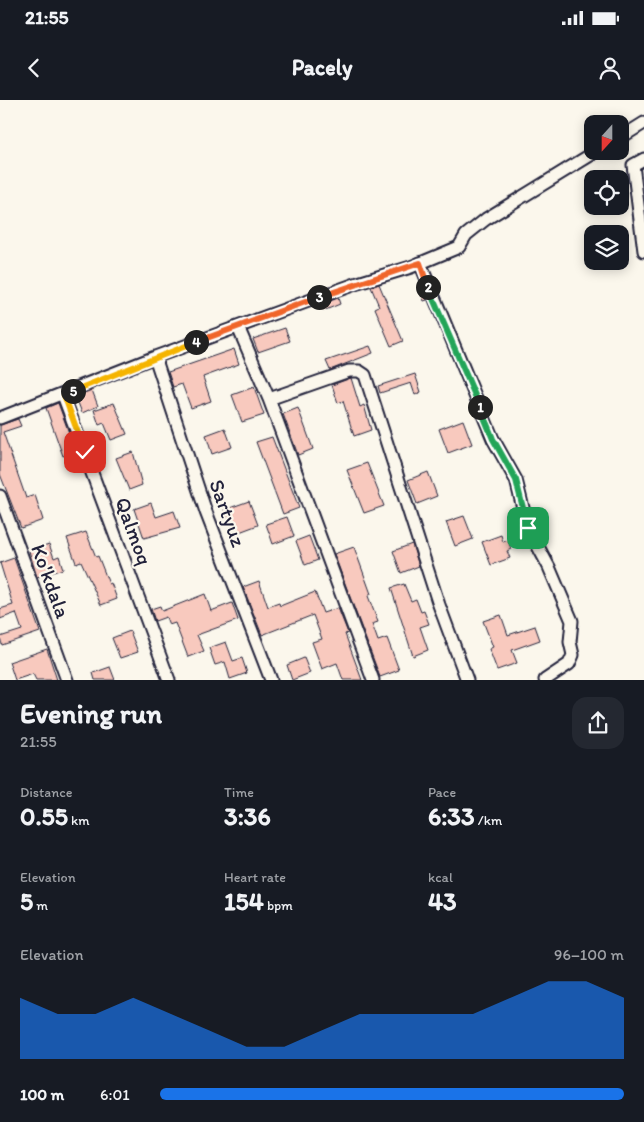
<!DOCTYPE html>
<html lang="en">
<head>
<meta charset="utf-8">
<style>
  :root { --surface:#171b24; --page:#242831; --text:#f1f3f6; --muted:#9ea1a6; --accent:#1a73e8 }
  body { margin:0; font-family:Itim,sans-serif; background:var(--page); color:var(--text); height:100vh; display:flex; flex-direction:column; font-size:19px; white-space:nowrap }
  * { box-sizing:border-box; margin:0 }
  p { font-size:16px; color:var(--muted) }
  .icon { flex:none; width:28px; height:28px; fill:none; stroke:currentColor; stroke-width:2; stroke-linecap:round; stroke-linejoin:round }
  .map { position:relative; height:580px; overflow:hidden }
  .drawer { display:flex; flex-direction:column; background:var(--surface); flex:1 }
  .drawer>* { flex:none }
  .needle { width:32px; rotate:201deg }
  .buttons { position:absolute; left:584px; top:15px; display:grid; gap:10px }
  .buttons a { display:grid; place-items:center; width:45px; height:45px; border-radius:10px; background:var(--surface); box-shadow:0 2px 12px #0003; font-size:25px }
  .pin { position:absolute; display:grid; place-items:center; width:42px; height:42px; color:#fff; margin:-21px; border-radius:10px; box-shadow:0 2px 8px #0006 }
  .km { position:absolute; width:25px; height:25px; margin:-12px; border-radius:50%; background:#222; color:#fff; font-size:14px; line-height:25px; text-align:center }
  .round { display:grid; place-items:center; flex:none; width:52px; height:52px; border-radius:15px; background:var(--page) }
  .overview { display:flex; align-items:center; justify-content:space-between; height:85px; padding:0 20px }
  h1 { font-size:28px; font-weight:700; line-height:38px }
  .metrics { display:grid; grid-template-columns:repeat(3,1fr); gap:8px; height:85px; padding:5px 20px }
  .metrics div { display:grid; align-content:center }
  .metrics b { font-size:25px; font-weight:700 }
  .metrics small { font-size:14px; font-weight:400 }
  .metrics p { font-size:14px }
  .chart { height:140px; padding:10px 20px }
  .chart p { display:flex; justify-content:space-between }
  .chart svg { width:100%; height:90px; margin-top:5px; fill:var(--accent); opacity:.7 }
  ul { padding:0 20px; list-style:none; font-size:16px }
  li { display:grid; grid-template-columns:80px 60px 1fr; align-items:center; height:38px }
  li i { height:12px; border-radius:6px; background:var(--accent) }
  .status { display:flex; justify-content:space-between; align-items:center; height:35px; padding:0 25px; background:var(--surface); direction:ltr }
  .status svg { height:14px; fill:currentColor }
  header { display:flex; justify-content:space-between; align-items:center; height:65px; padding:0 20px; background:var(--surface); font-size:22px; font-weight:700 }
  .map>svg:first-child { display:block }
  .building { fill:#f8c9be; stroke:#22223b }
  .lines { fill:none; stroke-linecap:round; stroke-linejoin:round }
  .minor-casing { stroke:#22223b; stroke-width:15 }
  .minor { stroke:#fbf7ec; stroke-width:11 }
  .split-1-casing { stroke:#fff; stroke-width:10 }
  .split-2-casing { stroke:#fff; stroke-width:10 }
  .split-3-casing { stroke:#fff; stroke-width:10 }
  .split-4-casing { stroke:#fff; stroke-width:10 }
  .split-5-casing { stroke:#fff; stroke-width:10 }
  .split-6-casing { stroke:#fff; stroke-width:10 }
  .split-1 { stroke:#22a559; stroke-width:6 }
  .split-2 { stroke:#22a559; stroke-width:6 }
  .split-3 { stroke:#f0652b; stroke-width:6 }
  .split-4 { stroke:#f0652b; stroke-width:6 }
  .split-5 { stroke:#f5b400; stroke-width:6 }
  .split-6 { stroke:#f5b400; stroke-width:6 }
  .labels { text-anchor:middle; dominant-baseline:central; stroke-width:4.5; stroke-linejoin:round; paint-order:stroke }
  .street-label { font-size:21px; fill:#22223b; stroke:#fbf7ec }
</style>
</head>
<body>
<div class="status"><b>21:55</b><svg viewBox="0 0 49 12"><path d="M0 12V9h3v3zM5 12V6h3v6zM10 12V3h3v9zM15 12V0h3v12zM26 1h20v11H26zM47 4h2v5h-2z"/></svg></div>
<header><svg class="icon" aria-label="back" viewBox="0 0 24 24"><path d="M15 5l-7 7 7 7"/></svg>Pacely<svg class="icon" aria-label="person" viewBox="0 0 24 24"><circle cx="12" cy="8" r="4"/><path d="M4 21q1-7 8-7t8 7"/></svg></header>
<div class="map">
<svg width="644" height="580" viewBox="0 0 644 580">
  <rect width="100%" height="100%" fill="#fbf7ec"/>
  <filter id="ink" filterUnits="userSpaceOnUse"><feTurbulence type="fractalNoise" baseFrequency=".02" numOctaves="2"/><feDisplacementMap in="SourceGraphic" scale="10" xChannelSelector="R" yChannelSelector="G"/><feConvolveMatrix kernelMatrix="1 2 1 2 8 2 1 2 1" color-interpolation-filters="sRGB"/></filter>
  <g filter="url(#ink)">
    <path class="building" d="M 379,184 L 403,241 L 391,246 L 375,208 L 379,206 L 371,187 Z
      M 422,188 L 427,200 L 424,201 L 419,190 Z
      M 338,198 L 340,204 L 323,211 L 320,205 Z
      M 285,228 L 290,241 L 258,252 L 253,239 Z
      M 370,246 L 373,253 L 330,270 L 326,261 Z
      M 234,249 L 239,264 L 203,277 L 211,301 L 191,308 L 182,284 L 173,287 L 168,272 Z
      M 415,274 L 421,292 L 415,295 L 411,283 L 380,293 L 378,286 Z
      M 351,278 L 360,307 L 364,305 L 371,330 L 354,336 L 343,301 L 338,303 L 332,285 Z
      M 254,287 L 264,315 L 242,322 L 232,295 Z
      M 92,290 L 98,306 L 82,313 L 77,300 L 80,298 L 79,295 Z
      M 58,303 L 76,352 L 63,356 L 46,308 Z
      M 114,303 L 127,334 L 111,340 L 104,323 L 99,325 L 94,310 Z
      M 298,308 L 313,349 L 298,355 L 283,314 Z
      M 18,319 L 21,326 L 3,332 L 26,398 L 35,395 L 43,420 L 21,428 L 0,374 L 0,325 Z
      M 463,320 L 472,344 L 448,353 L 439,329 Z
      M 225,328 L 232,347 L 212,354 L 206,335 Z
      M 272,337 L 299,408 L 283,414 L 256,342 Z
      M 133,352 L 142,385 L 129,390 L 116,358 Z
      M 367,363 L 384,406 L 364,413 L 347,370 Z
      M 428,372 L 437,396 L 417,404 L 408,380 Z
      M 249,401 L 258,425 L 234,434 L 224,410 Z
      M 151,403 L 156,417 L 174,411 L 180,428 L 144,438 L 134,409 Z
      M 464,416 L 473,439 L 455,446 L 446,422 Z
      M 287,417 L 294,436 L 273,444 L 266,424 Z
      M 86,432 L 96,457 L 98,456 L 109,484 L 111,483 L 117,499 L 101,505 L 81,461 L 76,463 L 67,438 Z
      M 501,435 L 503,442 L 508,440 L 511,449 L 507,451 L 510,458 L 491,465 L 482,442 Z
      M 309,436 L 318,460 L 305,465 L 296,441 Z
      M 49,444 L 54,458 L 59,456 L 63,469 L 37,477 L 29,451 Z
      M 412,444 L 419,466 L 401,473 L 393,451 Z
      M 354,447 L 371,494 L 368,496 L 378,522 L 372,524 L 378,541 L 387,538 L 399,570 L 380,577 L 334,454 Z
      M 14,458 L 40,532 L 2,545 L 0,537 L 22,530 L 16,513 L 0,519 L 0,509 L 13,505 L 0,463 Z
      M 259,481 L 268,507 L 279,503 L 280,506 L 315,492 L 323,513 L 338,508 L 348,533 L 345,534 L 362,580 L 343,580 L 337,563 L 322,569 L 312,542 L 322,539 L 313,515 L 262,535 L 243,487 Z
      M 404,484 L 411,501 L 416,499 L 421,512 L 424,511 L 429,524 L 420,527 L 428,550 L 413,556 L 391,488 Z
      M 205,494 L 211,511 L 232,503 L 238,520 L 197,535 L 204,551 L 188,557 L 175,523 L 169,525 L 166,517 L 155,521 L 151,509 L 160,506 L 162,511 Z
      M 501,515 L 508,535 L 535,526 L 540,540 L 512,550 L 517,563 L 497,570 L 489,549 L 493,547 L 483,521 Z
      M 130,531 L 138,552 L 120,558 L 112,538 Z
      M 226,542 L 233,561 L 242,558 L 247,573 L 230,579 L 225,562 L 215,565 L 209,548 Z
      M 47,549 L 57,580 L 36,580 L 33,574 L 15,580 L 9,562 Z
      M 304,558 L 310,573 L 292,580 L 287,565 Z
      M 110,567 L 115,580 L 95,580 L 93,573 Z"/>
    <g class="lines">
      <g class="minor-casing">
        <path id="minor" d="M 620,38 L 644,23
          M 644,59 L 633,65 L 644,151
          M 420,163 L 493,339 L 516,380 L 528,428 L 549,467 L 572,521 L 570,542 L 573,555 L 569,564 L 545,580
          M 238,227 L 269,299 L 373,580
          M 155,257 L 206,412 L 271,580
          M 63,295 L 169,580
          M 269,299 L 349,271 L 359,271 L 365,275 L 439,505 L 467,580
          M 0,318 L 155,257 L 358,183 L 411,167 L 459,147 L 466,135 L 486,119 L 597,51
          M 0,396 L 67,580"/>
      </g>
      <use href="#minor" class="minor"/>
    </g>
  </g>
  <g class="lines" filter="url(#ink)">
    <g class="split-1-casing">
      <path id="split-1" d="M 480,307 L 493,339 L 516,380 L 528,428"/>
    </g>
    <g class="split-2-casing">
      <path id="split-2" d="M 428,187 L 480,307"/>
    </g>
    <g class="split-3-casing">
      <path id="split-3" d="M 319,197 L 420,163 L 428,187"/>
    </g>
    <g class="split-4-casing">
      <path id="split-4" d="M 196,242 L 319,197"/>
    </g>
    <g class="split-5-casing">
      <path id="split-5" d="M 73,291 L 196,242"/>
    </g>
    <g class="split-6-casing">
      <path id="split-6" d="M 73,291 L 64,295 L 85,352"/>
    </g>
    <use href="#split-1" class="split-1"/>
    <use href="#split-2" class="split-2"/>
    <use href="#split-3" class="split-3"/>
    <use href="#split-4" class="split-4"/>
    <use href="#split-5" class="split-5"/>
    <use href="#split-6" class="split-6"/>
  </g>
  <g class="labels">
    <g class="street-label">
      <text transform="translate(228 413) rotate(70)">Sartyuz</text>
      <text transform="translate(134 431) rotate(70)">Qalmoq</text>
      <text transform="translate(51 481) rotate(70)">Ko'kdala</text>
    </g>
  </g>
</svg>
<div class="buttons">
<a><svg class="needle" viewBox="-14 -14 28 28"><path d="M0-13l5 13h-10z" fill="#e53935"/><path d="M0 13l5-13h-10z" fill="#9ea1a6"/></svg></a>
<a><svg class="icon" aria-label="locate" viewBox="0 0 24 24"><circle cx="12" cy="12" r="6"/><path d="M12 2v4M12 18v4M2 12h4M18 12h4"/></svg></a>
<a><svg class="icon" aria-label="layers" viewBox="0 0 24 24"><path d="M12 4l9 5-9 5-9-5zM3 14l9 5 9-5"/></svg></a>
</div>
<div class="pin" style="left:528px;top:428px;background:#1e9e55"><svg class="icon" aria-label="arrive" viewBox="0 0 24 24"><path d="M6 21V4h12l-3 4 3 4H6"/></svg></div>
<div class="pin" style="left:85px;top:352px;background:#d93025"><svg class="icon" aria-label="check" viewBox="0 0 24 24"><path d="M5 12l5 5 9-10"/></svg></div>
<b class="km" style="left:480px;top:307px">1</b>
<b class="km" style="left:428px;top:187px">2</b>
<b class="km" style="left:319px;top:197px">3</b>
<b class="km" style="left:196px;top:242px">4</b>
<b class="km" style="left:73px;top:291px">5</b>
</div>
<section class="drawer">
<div class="overview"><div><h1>Evening run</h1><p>21:55</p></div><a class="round"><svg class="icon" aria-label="share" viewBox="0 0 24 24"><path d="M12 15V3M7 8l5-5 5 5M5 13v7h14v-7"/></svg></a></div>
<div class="metrics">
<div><p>Distance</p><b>0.55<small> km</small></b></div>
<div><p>Time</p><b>3:36</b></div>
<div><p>Pace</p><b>6:33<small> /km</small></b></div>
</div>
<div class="metrics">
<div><p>Elevation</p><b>5<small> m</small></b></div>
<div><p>Heart rate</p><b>154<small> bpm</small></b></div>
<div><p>kcal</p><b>43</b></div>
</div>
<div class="chart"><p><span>Elevation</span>96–100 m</p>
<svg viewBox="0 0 160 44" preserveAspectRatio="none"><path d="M0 44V14L10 22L20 22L30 14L40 22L50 30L60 38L70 38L80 30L90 22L100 22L110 22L120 22L130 14L140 6L150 6L160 14V44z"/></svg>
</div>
<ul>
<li><b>100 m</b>6:01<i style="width:100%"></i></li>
</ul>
</section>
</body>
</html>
